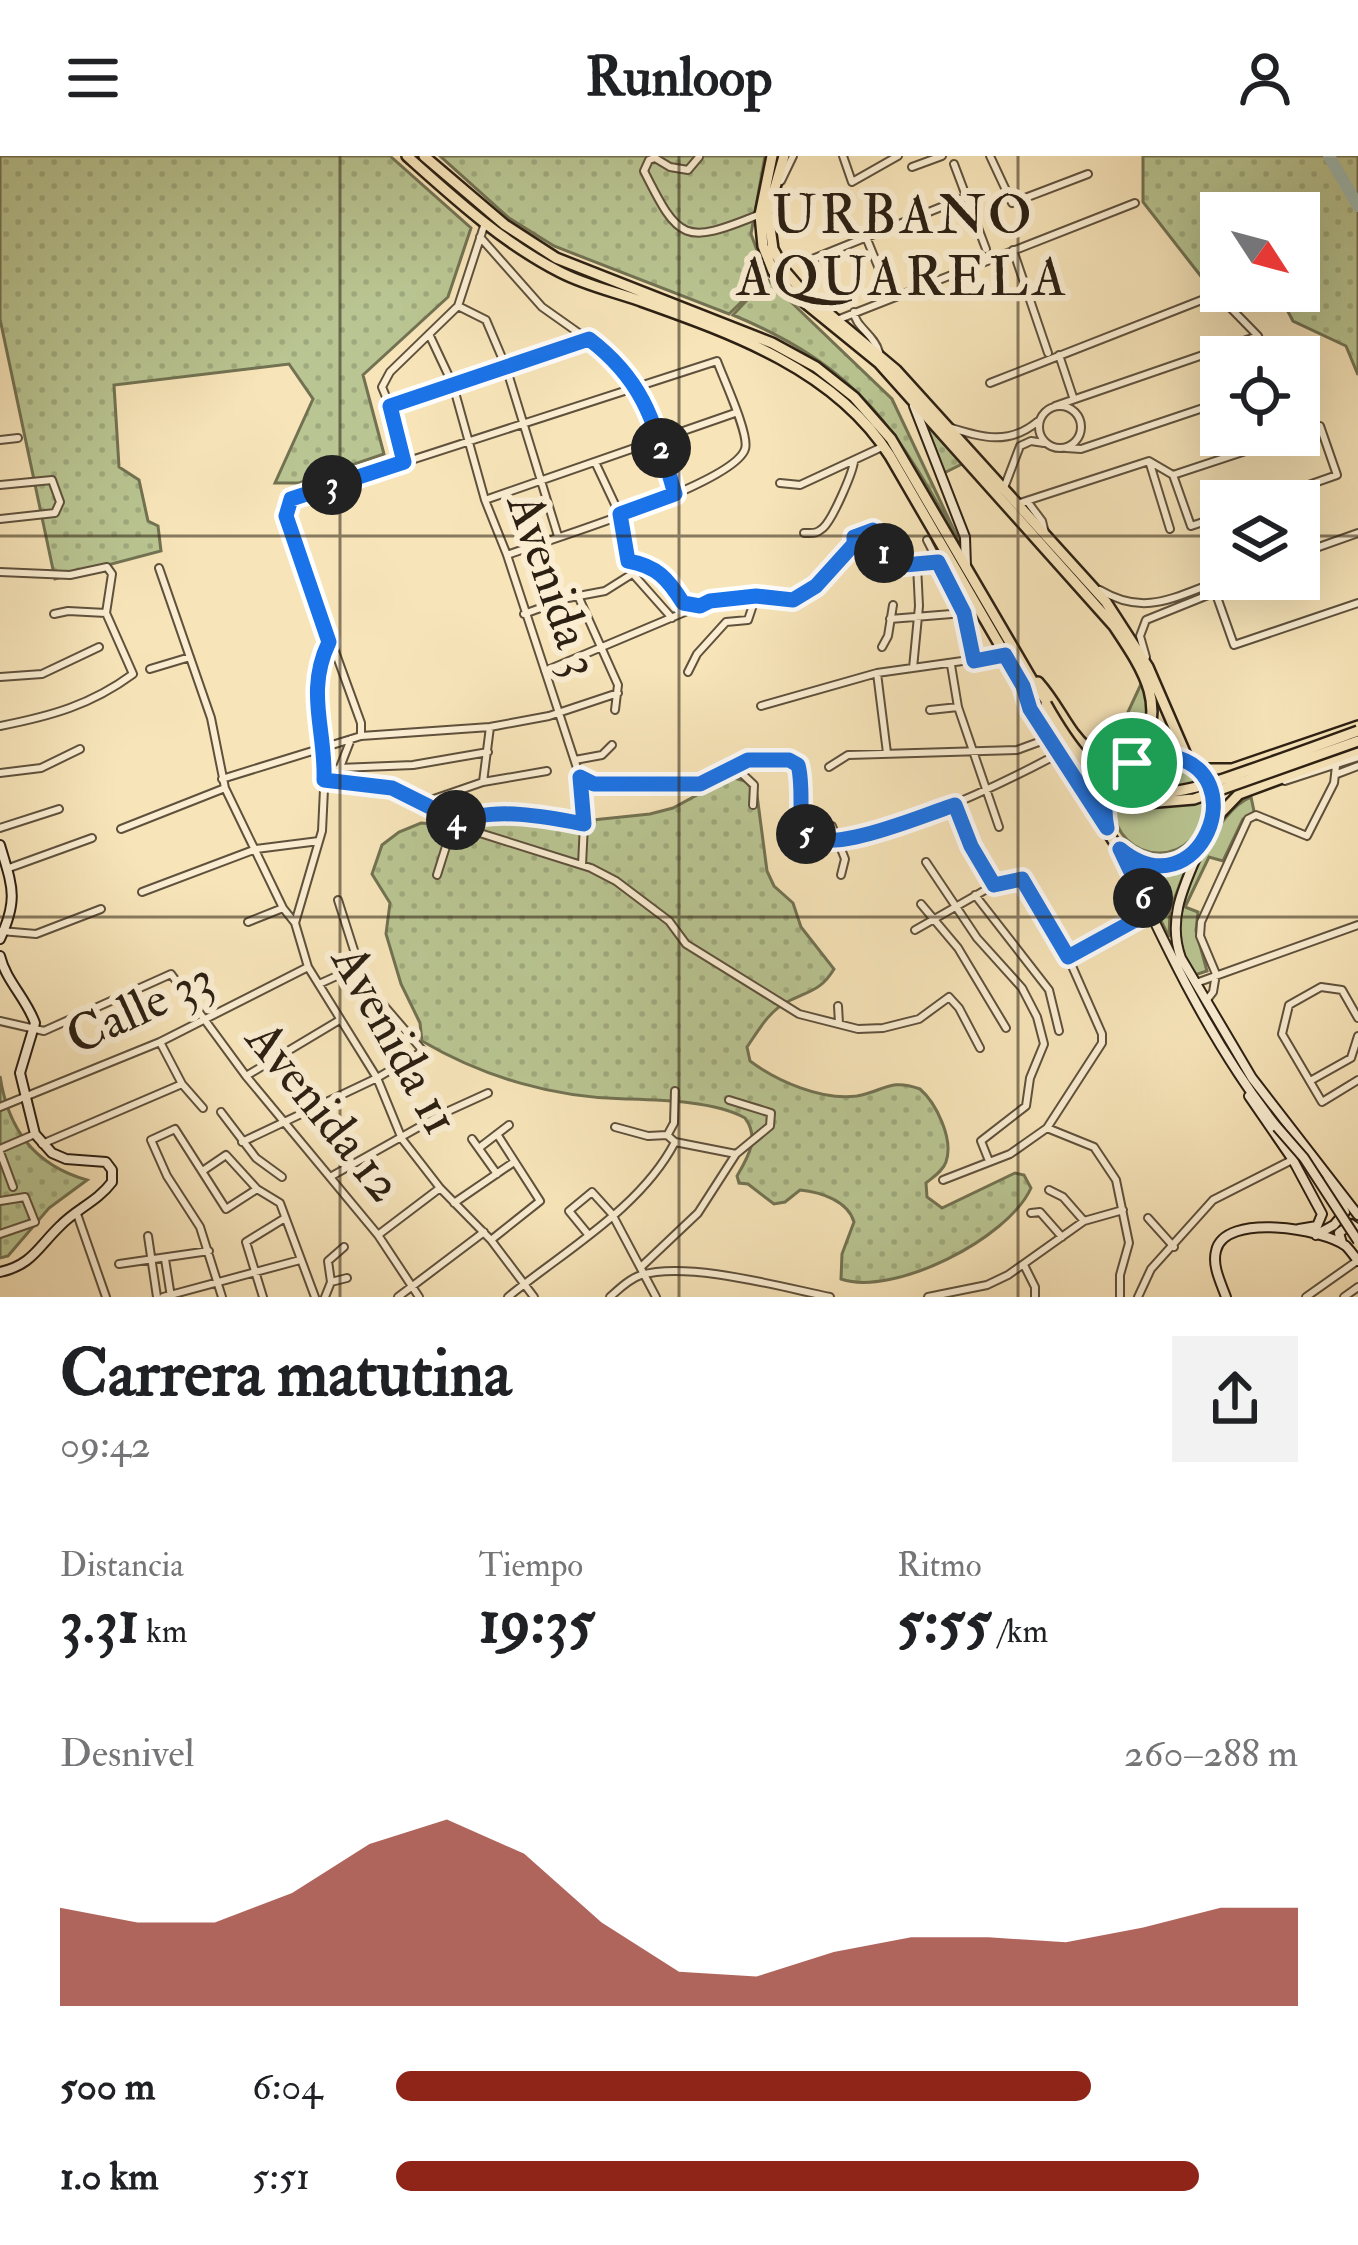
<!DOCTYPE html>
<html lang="es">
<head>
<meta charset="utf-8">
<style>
  :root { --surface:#fff; --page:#f2f2f2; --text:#202124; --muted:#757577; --accent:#8f2418 }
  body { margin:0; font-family:"IM FELL Double Pica",serif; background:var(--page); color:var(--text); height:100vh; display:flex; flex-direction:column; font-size:45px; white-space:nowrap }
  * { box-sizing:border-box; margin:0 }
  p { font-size:39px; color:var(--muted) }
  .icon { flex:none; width:66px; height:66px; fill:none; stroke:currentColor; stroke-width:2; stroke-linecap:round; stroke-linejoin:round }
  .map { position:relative; height:1141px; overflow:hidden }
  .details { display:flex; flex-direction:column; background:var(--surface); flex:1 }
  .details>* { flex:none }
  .needle { width:78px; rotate:126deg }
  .controls { position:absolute; left:1200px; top:36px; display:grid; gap:24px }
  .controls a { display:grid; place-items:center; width:120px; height:120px; border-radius:0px; background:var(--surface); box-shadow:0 12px 48px #0002; font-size:60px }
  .pin { position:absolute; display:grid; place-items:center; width:102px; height:102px; color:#fff; margin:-51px; border:6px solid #fff; border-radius:50%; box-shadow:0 3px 12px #0007 }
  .km { position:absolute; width:60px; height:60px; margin:-30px; border-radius:50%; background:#222; color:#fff; font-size:33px; line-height:60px; text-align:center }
  .round { display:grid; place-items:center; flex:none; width:126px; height:126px; border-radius:0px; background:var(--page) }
  .summary { display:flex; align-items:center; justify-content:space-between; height:204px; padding:0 60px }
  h1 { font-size:66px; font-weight:700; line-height:90px }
  .metrics { display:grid; grid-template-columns:repeat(3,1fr); gap:18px; height:204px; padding:12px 60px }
  .metrics div { display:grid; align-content:center }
  .metrics b { font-size:60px; font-weight:700 }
  .metrics small { font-size:33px; font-weight:400 }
  .metrics p { font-size:33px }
  .chart { height:336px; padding:24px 60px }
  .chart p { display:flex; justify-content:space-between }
  .chart svg { width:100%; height:216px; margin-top:12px; fill:var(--accent); opacity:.7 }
  ul { padding:0 60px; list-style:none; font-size:39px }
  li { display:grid; grid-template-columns:192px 144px 1fr; align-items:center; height:90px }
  li i { height:30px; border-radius:15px; background:var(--accent) }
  header { display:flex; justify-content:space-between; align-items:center; height:156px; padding:0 60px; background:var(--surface); font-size:54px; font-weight:700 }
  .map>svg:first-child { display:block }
  .grass { fill:url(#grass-dots); stroke:#727252; stroke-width:3 }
  .park { fill:#b9c592; stroke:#727252; stroke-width:3 }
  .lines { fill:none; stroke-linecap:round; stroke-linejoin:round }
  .river { stroke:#9fbdb7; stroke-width:12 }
  .street-casing { stroke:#5f513c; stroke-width:10 }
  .secondary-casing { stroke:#2c2013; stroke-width:12 }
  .primary-casing { stroke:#2c2013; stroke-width:14 }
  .street { stroke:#faedd2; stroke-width:6 }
  .secondary { stroke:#faedd2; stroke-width:8 }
  .primary { stroke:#f7e4b9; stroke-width:9 }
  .secondary-bridge-casing { stroke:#2c2013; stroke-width:12; stroke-linecap:butt }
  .primary-bridge-casing { stroke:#2c2013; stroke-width:14; stroke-linecap:butt }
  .secondary-bridge { stroke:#faedd2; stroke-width:8 }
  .primary-bridge { stroke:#f7e4b9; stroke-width:9 }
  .route-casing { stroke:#fff; stroke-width:24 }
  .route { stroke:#1a73e8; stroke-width:15 }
  .grid { fill:none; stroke:#2c2013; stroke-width:3; stroke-opacity:0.55 }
  .labels { text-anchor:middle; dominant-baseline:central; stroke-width:12; stroke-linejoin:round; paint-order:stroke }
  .street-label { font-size:51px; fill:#2c2013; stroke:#faedd2 }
  .neighbourhood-label { font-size:54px; letter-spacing:3px; fill:#2c2013; stroke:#faedd2 }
</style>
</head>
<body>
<header><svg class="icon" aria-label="menu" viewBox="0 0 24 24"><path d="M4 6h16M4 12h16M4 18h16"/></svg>Runloop<svg class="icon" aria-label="person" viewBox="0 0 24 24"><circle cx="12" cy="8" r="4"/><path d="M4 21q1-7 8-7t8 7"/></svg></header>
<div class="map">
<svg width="1358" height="1141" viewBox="0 0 1358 1141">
  <defs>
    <pattern id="grass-dots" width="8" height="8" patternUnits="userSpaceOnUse" patternTransform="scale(3)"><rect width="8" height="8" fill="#b9c592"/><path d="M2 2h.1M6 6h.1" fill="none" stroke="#9fa97d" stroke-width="1.8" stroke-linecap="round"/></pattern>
  </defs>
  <rect width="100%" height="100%" fill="#f7e4b9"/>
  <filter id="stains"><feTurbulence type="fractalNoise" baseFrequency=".00167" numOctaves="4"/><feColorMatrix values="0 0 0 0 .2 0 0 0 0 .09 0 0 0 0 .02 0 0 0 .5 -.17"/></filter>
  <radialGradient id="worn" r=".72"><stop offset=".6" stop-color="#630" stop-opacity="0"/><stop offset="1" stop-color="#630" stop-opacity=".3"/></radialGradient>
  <path class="grass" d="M 0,0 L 390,0 L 471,72 L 448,141 L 363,219 L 384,298 L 299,327 L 275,327 L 313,243 L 289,208 L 114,229 L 119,311 L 139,324 L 148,365 L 158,370 L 161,395 L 55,423 L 0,163 Z
    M 440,0 L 765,0 L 751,78 L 767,121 L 729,158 L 554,90 L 509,62 Z
    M 1143,0 L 1358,0 L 1358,219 L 1346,190 L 1293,165 L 1277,135 L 1299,135 L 1299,57 L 1221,57 L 1221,125 L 1207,128 L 1143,46 Z
    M 767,123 L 892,243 L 962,391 C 897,274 862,213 733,159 Z
    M 923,263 L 962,308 L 944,317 Z
    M 730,621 L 749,626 L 757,639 L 767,715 L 774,730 L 793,747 L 801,771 L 834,813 C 821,835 808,835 787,846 C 769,855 758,875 747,891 L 750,905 C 777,925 822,945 857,940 C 885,935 889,922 920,933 C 936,947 954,983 946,1006 C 943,1015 933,1021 926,1027 L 927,1041 L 942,1052 L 1015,1017 L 1024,1019 L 1031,1032 C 1008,1083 893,1141 841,1123 L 842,1098 L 854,1066 C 848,1045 821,1036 800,1034 L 785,1046 L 774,1048 L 748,1028 L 739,1027 L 737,1020 C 748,1001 760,982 745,962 C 715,945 660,944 626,943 C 555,942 483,921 422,885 L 420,867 L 401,828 L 386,778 L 390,747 L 372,718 L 382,689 L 399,676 L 421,667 L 447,669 L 541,658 L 583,665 L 650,658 L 673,652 Z
    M 0,920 C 8,973 34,1009 87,1024 L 49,1052 L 8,1100 L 0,1102 Z"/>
  <path class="park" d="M 1141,528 L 1146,528 C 1156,578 1141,619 1085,587 L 1092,584 L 1095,588 L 1122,569 Z
    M1114 652a45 45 0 1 1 90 0a45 45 0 1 1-90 0Z
    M 1251,641 L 1255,660 L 1243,663 L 1223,705 L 1209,701 L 1185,751 L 1198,756 L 1196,775 L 1207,815 L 1192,820 C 1184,805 1178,791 1179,774 C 1180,739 1217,653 1251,641 Z
    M 1188,707 L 1170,754 L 1169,781 L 1135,712 L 1159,719 Z"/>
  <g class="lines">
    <path class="river" d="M 1329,0 L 1358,50"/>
    <g class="street-casing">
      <path id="street" d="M 843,0 L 852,26 L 898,0
        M 990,0 L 1012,47 L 1088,18
        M 699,1 L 688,14 L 670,11 L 655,2 L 649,4 L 644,15 C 679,85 684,89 758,59
        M 954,8 L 986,93
        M 912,11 L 942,0
        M 781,25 L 793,0
        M 480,81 L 542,151 L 600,192 L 629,218 L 658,284 L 675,337
        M 866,81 L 891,142
        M 1013,94 L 1048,197
        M 810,104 L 966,41
        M 458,150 L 486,164 L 506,211 L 558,380
        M 854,156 C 855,171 874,178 879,196
        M 837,164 L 1135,47
        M 429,178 L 453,229 L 485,344 L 507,399 L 580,621 L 584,668 L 582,709
        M 1059,199 L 1073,241
        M 990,227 L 1217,138 L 1258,180 L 1266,201
        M1039 271a21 21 0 1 1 42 0a21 21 0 1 1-42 0Z
        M 390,250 L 589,183
        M 1055,250 L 1258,180
        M 948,271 C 981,281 1008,290 1037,266
        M 0,284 L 18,282
        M 1066,292 L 1081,293 L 1221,246
        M 403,306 L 391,253 L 382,231 L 390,216 L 458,150 L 485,67
        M 595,306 L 620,359 L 633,418 L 672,462
        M 1150,308 L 1170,373
        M 1173,319 L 1294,279
        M 780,327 L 800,329 L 882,291
        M 0,329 L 52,324 L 60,346 L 55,357 L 0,363
        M 1004,332 L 1020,290 L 1031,285 L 1044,287
        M 485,344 L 735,257
        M 1027,345 L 1042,365 L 1045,377
        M 1263,345 L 1337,319 L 1320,270 L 1299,277
        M 1017,348 L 1149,305 L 1173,319 L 1191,370 L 1221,360
        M 804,377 C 814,377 816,378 823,372 C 833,363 852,318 854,306
        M 927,384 L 964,457 L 973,505
        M 1299,398 L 1358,377
        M 628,405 C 657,410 668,423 683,447 L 696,450
        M 159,412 L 211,562 L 225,632 L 283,752 L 295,767
        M 0,416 L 70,419 L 107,411 L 112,418 L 106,457 L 133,518 C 91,549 51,560 0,570
        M 1212,427 L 1234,489 L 1358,447
        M 1100,434 C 1147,462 1177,439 1225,423
        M 579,442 L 618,529 L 615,554
        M 54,458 L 68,455 L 106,457
        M 524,458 L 568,442 L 605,435 L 632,418
        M 890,463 L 964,457
        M 329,486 L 321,502 L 315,559 L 326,591 L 322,675 L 295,767 L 308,811 L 377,922 L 402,983 L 440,1032 L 491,1084 L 534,1141
        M 882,491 L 888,480 L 893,449
        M 1146,501 L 1140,480 L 1146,464 L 1213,437
        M 951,509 L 958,551 L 999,671
        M 913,512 L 919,450 L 917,409
        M 150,513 L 190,501
        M 545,515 L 711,445 L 756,440 L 793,444 L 816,430 L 854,388 L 854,381 L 871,373 L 893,410 L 937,406
        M 688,516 L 697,498 L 726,466 L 748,464 L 756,440
        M 877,517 L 887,597
        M 0,521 L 42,518 L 99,491
        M 761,550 L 877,517 L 1005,499
        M 930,554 L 958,551
        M 361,580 L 361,567 L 286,360 L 291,343 L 717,205 C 723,222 750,279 745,293 C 734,328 548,384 507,399
        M 351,583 L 335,624 L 393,632 L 483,678 L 591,712 L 616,725 L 669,765 L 686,788 L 799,858 L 858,873 L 883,872 L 919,863 L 949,841 L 959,852 L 980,892
        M 575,604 L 602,599 L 612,589
        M 735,611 L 754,629 L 753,649
        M 829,611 L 848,599 L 1017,594 L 1047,583
        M 339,612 L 413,609 L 488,596
        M 0,617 L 41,612 L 80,593
        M 1337,618 L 1358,610
        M 580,621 C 604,632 674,632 701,628 C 731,624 731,604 771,605 C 782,605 788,604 798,609 C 805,634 797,659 808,681 C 859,700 1009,624 1058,598
        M 222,623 L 361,580 L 490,571 L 549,560 L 618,537
        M 1285,625 L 1358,601
        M 483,626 L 490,571
        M 425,646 L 483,626 L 547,615
        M 955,649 L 971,690 L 994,729
        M 462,667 C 489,649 553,662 584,668
        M 832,670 L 845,703 L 841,719
        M 0,672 L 59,653
        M 121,673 L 225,632
        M 926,706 L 977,782 L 1022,832 L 1037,861 L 1044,888 L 1030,922 L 1026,950 L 981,985 L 989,1005
        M 9,712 L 92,682
        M 437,719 L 454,665
        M 142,736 L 256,693 L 319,685
        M 975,739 L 1049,834 L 1059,875
        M 921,748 L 958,792 L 1006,872
        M 248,766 L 283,752
        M 915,774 L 994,729 L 1022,723 L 1068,801 L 1102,878 L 1102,887 L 1047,972 L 1010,998 L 943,1024
        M 1,775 L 36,778 L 101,753
        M 1069,801 L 1150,756
        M 1216,818 L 1200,780 L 1201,766 L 1248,663 L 1256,659 L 1307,680 L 1334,627 L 1336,610
        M 1196,827 L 1358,769
        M 319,828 L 359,810
        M 1206,845 L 1213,836 L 1216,818
        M 838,850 L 839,867
        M 1358,862 L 1342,834 L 1321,831 L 1289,849 L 1282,878 L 1322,946 L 1358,924
        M 0,865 L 44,875 L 171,818 L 246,920 L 378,1079 L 419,1141
        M 160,886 L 182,928 L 203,952
        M 246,920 L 338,865
        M 1310,925 L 1351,902 L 1358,880
        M 0,951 L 160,886 L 308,811
        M 221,956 L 256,1002 L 282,1021
        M 615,971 L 648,980 L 667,979 L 675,986 L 736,998
        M 1047,972 L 1094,991 L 1116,1024 L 1129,1087 L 1120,1119 L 1120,1141
        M 668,978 L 674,967 L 675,935
        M 472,983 L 497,1018
        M 242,986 L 377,922 L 423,895 L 374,838 L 359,810 L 338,744
        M 42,988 L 182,928
        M 479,992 L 509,969
        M 0,993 L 35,978
        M 0,996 L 13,1031
        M 204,1014 L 226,999 L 257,1033 L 280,1047 L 315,1141
        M 330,1021 L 444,957 L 488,937
        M 1049,1034 L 1063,1041 L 1084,1065
        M 0,1045 L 25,1041 L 35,1066 L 0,1078
        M 454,1047 L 514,1006
        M 1031,1057 L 1040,1056 L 1062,1081
        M 77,1058 L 106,1141
        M 1148,1062 L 1174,1091
        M 587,1077 L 569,1055 L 592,1036 L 612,1058 L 656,1141
        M 378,1079 L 440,1032
        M 148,1080 L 157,1141
        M 491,1084 L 540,1045 L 497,978
        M 165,1103 L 171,1141
        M 119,1108 L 209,1095
        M 1024,1109 L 1035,1131 L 1035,1141
        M 642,1110 L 698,1057 L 736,998 L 770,970 L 771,957 L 729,944
        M 331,1126 L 347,1122
        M 163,1141 L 300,1104
        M 222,1141 L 200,1071 L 167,1020 L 151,984 L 175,973 L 226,1053 L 257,1033
        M 263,1141 L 246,1086 L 285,1062
        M 325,1141 L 331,1126 L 328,1105 L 344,1091
        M 398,1141 L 484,1076
        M 508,1141 C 564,1095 641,1052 675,986
        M 610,1141 C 619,1133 629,1123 641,1119 C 688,1105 781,1131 830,1141
        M 928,1141 L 987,1129 L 1008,1119 L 1084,1065 L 1123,1054
        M 1138,1141 L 1151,1113 L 1213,1044 L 1292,1004
        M 1306,1141 L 1357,1105
        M 1344,1141 L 1358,1131"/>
    </g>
    <g class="secondary-casing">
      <path id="secondary" d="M 914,250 L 965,381 L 966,411
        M 1202,688 C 1186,726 1166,761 1181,802 L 1252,922 L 1358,1059
        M 0,689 C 12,730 19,742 0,783
        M 1120,693 C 1165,789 1211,888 1277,971
        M 0,800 C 6,825 26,842 35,867 L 20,917 L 35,978 L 52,997 L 66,1003 L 106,1006 L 112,1014 L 112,1026 C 97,1046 76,1053 60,1070 C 38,1091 32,1109 0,1116
        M 1249,940 L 1293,1004 L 1322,1058 L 1317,1070 L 1299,1073
        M 1316,1079 L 1334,1069 L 1345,1056 L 1328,1023
        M 1342,1087 L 1339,1077 L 1351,1068 L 1358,1073
        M 1226,1141 C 1221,1127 1212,1110 1216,1095 C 1224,1056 1324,1073 1346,1090 C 1350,1094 1355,1101 1358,1105"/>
    </g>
    <g class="primary-casing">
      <path id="primary" d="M 407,0 C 455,43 503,87 560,116 C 585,129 612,135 638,144 C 731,177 835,213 890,300 L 1031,543
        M 424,0 L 505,69 L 556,102 L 772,187 L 816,211 L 854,241 L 891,283 L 1046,548
        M 772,0 L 760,59 L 763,90 L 773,115 L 788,133 L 879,207 L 1114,470 C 1146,518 1167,549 1139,603
        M 784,0 L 768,56 L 773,93 L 785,115 L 803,136 L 896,214 L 1106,446 L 1148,511 L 1190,608
        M 1038,526 C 1071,563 1073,604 1132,607
        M 1026,541 L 1030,553 L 1103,664
        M1104 654a55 55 0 1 1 110 0a55 55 0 1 1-110 0Z
        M 1197,613 L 1232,613 L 1358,570
        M 1216,662 L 1239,638 L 1358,594"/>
    </g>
    <use href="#street" class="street"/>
    <use href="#secondary" class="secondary"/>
    <use href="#primary" class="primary"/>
    <g class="secondary-bridge-casing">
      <path id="secondary-bridge" d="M 1277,971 L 1304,1002 L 1358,1085"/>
    </g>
    <g class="primary-bridge-casing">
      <path id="primary-bridge" d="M 1031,543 L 1083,618 L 1118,639 L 1146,647 L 1194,643 L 1358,585
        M 1046,548 C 1098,640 1135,655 1235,619 C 1276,605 1317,590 1358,575"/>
    </g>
    <use href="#secondary-bridge" class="secondary-bridge"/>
    <use href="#primary-bridge" class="primary-bridge"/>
  </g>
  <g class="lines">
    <g class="route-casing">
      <path id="route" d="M 589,183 C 647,227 655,271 675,338 L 620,358 L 628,405 C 657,410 668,423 683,447 L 700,450 L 710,445 L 756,440 L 793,444 L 816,430 L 854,388 L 854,381 L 873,374 L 893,410 L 938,406 L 964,457 L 974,505 L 1005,499 L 1023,530 L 1030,553 L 1107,672 C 1103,652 1104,634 1118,619 C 1131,604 1149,597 1168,600 C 1258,614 1199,758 1120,693 L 1150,756 L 1068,801 L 1022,723 L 994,729 L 971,690 L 955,649 C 927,657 820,705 804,674 C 798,662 804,630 798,609 L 789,604 L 748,604 L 700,628 L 594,628 L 580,621 L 584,668 C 553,662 489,649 462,667 L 392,632 L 324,624 C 326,574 305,536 329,486 L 286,360 L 291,343 L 404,306 L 390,250 Z"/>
    </g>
    <use href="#route" class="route"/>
  </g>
  <path class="grid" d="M 340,0 L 340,1141M 679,0 L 679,1141M 1018,0 L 1018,1141M 0,380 L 1221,380M 1299,380 L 1358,380M 0,761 L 1358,761"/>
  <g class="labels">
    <g class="street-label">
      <text transform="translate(553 429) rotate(71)">Avenida 3</text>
      <text transform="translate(140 852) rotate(-25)">Calle 33</text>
      <text transform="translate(395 884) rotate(61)">Avenida 11</text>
      <text transform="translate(324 956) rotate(51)">Avenida 12</text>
    </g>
    <g class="neighbourhood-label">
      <text x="903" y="60">URBANO<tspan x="903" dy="62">AQUARELA</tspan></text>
    </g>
  </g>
  <rect width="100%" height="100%" filter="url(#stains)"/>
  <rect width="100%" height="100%" fill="url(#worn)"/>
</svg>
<div class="controls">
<a><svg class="needle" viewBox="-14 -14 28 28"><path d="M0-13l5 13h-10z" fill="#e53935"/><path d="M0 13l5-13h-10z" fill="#757577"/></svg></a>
<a><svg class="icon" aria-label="locate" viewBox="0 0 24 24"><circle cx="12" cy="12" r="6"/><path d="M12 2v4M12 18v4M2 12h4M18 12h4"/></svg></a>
<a><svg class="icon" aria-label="layers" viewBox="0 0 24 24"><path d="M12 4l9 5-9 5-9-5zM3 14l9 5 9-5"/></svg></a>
</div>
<div class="pin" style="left:1132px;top:607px;background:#1e9e55"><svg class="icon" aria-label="arrive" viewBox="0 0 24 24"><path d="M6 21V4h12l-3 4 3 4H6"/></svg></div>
<b class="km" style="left:884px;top:397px">1</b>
<b class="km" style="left:661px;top:292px">2</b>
<b class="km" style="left:332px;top:329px">3</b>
<b class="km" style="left:456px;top:664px">4</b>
<b class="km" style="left:806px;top:678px">5</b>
<b class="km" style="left:1143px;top:742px">6</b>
</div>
<section class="details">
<div class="summary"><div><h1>Carrera matutina</h1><p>09:42</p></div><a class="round"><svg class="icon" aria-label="share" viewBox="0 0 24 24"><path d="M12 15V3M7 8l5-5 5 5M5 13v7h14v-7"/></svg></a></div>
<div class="metrics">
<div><p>Distancia</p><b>3.31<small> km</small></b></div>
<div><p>Tiempo</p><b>19:35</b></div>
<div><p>Ritmo</p><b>5:55<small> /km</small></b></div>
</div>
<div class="chart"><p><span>Desnivel</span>260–288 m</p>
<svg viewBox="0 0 160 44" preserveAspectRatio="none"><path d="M0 44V24L10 27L20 27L30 21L40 11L50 6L60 13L70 27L80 37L90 38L100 33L110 30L120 30L130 31L140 28L150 24L160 24V44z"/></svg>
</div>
<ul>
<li><b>500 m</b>6:04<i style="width:77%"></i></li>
<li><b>1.0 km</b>5:51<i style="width:89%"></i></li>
</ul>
</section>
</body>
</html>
